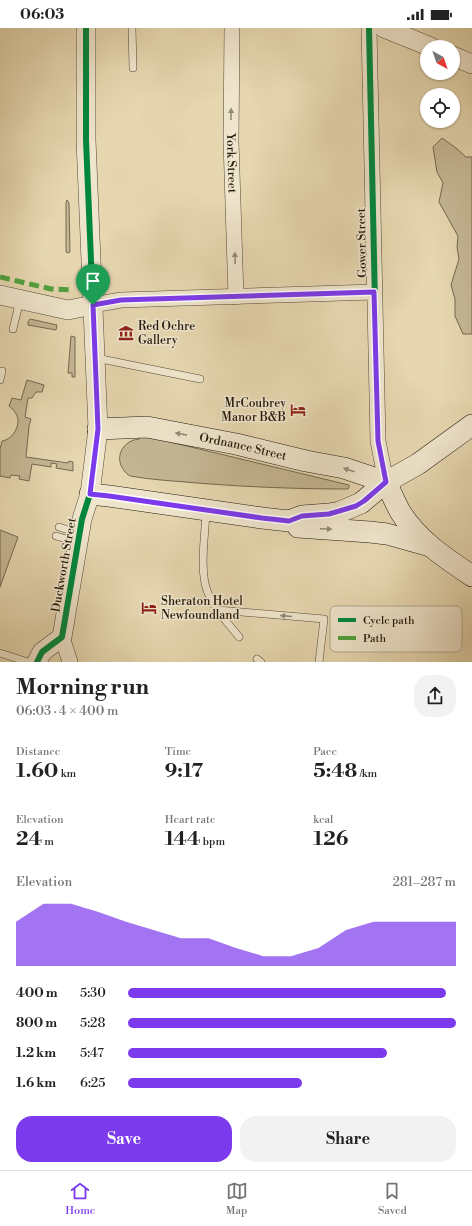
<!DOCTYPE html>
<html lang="en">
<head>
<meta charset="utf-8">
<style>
  :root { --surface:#fff; --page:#f2f2f2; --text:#222; --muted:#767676; --line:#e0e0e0; --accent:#7c3aed }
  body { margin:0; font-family:"Libre Bodoni",serif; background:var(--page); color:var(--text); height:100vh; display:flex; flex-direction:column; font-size:15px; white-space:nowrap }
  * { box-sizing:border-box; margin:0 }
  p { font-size:13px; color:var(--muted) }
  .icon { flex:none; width:22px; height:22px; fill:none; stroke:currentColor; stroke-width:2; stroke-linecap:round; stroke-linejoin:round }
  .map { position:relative; height:634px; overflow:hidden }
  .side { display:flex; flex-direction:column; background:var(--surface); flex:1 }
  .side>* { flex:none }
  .needle { width:26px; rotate:140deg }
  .controls { position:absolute; left:420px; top:12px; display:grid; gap:8px }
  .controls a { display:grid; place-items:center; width:40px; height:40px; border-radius:50%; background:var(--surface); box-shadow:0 1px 3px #0004; font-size:20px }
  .pin { position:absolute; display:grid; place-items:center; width:34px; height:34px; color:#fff; margin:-41px -17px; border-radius:50% 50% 50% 0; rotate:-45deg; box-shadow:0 0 4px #0007 }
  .pin .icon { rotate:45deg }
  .round { display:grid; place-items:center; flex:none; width:42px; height:42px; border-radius:16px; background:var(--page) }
  .overview { display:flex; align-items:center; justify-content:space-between; height:68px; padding:0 16px }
  h1 { font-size:22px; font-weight:800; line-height:30px }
  .metrics { display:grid; grid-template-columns:repeat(3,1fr); gap:6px; height:68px; padding:4px 16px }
  .metrics div { display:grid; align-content:center }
  .metrics b { font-size:20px; font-weight:800 }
  .metrics small { font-size:11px; font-weight:400 }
  .metrics p { font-size:11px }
  .chart { height:112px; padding:8px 16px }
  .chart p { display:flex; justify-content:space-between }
  .chart svg { width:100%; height:72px; margin-top:4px; fill:var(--accent); opacity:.7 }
  .action { display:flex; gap:8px; margin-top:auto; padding:8px 16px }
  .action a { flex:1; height:46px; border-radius:16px; background:var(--accent); color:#fff; font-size:16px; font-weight:800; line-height:46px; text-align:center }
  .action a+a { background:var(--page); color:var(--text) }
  ul { padding:0 16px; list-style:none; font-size:13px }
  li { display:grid; grid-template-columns:64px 48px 1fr; align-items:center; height:30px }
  li i { height:10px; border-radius:5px; background:var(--accent) }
  .status { display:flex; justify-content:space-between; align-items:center; height:28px; padding:0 20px; background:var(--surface); direction:ltr }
  .status svg { height:11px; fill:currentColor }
  .tab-bar { display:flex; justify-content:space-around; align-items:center; height:56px; border-top:1px solid var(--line); background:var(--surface); font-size:11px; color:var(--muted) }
  .tab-bar a { display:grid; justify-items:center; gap:2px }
  .tab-bar .current { color:var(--accent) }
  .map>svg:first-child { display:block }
  .green { fill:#c5b794; stroke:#746850 }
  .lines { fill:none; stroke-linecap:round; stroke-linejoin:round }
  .service-casing { stroke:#544835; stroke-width:8 }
  .minor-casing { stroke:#544835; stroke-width:16 }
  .tertiary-casing { stroke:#544835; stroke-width:20 }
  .secondary-casing { stroke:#23180c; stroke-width:22 }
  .service { stroke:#efe5cc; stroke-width:7 }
  .minor { stroke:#efe5cc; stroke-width:15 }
  .tertiary { stroke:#efe5cc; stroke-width:19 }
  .secondary { stroke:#efe5cc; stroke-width:21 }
  .quiet { stroke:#50a13e; stroke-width:5; stroke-dasharray:10 5; stroke-linecap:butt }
  .cycleway-casing { stroke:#efe5cc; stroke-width:8 }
  .cycleway { stroke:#00873e; stroke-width:6 }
  .oneway { fill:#938976 }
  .route-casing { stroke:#fff; stroke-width:8 }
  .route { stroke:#7c3aed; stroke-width:5 }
  .labels { text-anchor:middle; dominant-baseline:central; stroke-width:3; stroke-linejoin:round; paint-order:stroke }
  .street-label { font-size:12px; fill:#23180c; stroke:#efe5cc }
  .poi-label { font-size:12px; fill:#23180c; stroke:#efe5cc; text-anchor:start }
  .key { fill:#efe5cc; stroke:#b2a892; stroke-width:1 }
  .key-label { font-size:11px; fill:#23180c }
</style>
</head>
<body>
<div class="status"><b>06:03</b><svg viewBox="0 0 49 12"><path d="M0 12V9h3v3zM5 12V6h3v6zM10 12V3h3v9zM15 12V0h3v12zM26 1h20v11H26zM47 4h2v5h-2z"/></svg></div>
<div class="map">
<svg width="472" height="634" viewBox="0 0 472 634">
  <rect width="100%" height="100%" fill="#e6d7b0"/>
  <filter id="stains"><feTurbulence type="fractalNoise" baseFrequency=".005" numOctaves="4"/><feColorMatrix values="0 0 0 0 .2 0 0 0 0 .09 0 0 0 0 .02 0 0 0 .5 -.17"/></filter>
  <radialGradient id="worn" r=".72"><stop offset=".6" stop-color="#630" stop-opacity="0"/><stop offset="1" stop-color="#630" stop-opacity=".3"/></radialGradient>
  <path class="green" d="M 442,110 L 456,120 L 466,129 L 472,129 L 472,306 L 463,306 L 455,288 L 455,271 L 451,257 L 459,231 L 457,219 L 458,208 L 439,174 L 443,155 L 437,144 L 433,119 Z
    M 67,172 L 69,175 L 70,224 L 67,225 L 66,223 L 66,175 Z
    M 30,291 L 57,297 L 56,302 L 28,297 L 28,294 Z
    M 71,308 L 75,309 L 75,349 L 72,349 L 72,345 L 68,345 Z
    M 27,352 L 44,357 L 42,364 L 36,364 L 32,370 L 28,370 L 25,389 L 31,391 L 29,398 L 26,429 L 68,435 L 69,433 L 73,434 L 73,443 L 56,440 L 57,436 L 51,435 L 51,439 L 32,436 L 29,453 L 19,451 L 20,448 L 11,447 L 10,450 L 0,448 L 0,421 L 2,413 C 11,412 19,401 18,391 C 17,386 13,381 9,378 L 12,370 L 21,372 Z
    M 141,407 L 349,457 L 349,460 L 348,461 C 297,461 248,459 197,455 C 175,453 152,452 130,448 C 112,436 119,413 139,411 Z
    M 0,502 L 18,509 L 0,559 Z"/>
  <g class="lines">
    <g class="service-casing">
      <path id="service" d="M 132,0 L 133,40
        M 13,301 L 20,272
        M 96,330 L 200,351
        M 0,352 L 2,343
        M 206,485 C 205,507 199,545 208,565 C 214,581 228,595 239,609
        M 59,499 L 78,505
        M 56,508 L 77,514
        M 218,582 L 324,591 L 319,634
        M 0,625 L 28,634
        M 257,631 L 261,634"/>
    </g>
    <g class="minor-casing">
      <g id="minor">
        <path id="s1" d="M 232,0 L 231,113 L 236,269"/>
        <path d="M 369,0 L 378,413 L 386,454"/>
        <path d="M 93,277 L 121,272 L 374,264"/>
        <path d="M 62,609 L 70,634"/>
      </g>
    </g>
    <g class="tertiary-casing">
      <path id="tertiary" d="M 384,0 L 431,19
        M 453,28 L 472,36
        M 0,267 L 68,282 L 93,277
        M 37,634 L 42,624 L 62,609 L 82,491 L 90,466 L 98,401 L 86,112 L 86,0"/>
    </g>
    <g class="secondary-casing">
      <g id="secondary">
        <path id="s2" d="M 98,401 L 147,399 L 236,416 L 306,433 L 344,440 L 386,454"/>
        <path d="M 386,454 C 391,464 395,475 401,485 C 418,512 445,530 472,548"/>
        <path d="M 90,466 L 109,468 L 262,490 L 289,493 L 302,488 L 329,486 L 340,484 L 361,475 L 386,454 L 418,436 L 472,397"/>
        <path d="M 298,499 L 370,504 L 387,506 L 430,518"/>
      </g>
    </g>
    <use href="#service" class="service"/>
    <use href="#minor" class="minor"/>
    <use href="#tertiary" class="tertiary"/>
    <use href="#secondary" class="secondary"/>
    <path class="quiet" d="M 0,249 L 51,261 L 73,262"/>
    <g class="cycleway-casing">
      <path id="cycleway" d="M 369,0 L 378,413 L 386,454
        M 37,634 L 42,624 L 62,609 L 82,491 L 90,466 L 98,401 L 86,112 L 86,0"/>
    </g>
    <use href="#cycleway" class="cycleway"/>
  </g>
  <defs><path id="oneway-solid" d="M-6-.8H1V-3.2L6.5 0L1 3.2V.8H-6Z"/></defs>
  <g class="oneway">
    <use href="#oneway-solid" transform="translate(231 86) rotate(-89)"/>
    <use href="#oneway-solid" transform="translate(235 230) rotate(-92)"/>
    <use href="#oneway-solid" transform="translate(181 406) rotate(-169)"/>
    <use href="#oneway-solid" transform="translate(349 442) rotate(-162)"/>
    <use href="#oneway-solid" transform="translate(326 501) rotate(3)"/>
    <use href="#oneway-solid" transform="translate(286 588) rotate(-175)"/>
  </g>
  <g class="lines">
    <g class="route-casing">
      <path id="route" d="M 374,264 L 378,413 L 386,454 L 364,473 L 356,478 L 329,486 L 302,488 L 289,493 L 262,490 L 109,468 L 90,466 L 98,401 L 93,277 L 121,272 Z"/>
    </g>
    <use href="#route" class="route"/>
  </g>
  <defs>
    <g id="museum-bare" transform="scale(1.2)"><path d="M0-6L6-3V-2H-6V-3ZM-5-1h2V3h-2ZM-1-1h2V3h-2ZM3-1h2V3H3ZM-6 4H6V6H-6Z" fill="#8f2418" stroke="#efe5cc" stroke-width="2.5" paint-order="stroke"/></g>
    <g id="hotel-bare" transform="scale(1.2)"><path d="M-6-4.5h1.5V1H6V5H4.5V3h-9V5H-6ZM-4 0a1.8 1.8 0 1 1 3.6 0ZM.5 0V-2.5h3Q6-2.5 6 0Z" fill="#8f2418" stroke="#efe5cc" stroke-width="2.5" paint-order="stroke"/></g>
  </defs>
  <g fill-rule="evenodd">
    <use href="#museum-bare" x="126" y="305"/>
    <use href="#hotel-bare" x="298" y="382"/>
    <use href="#hotel-bare" x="149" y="580"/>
  </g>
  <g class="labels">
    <g class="street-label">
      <text stroke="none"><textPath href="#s1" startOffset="135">York Street</textPath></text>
      <text transform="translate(362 215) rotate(-91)">Gower Street</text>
      <text stroke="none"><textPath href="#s2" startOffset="147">Ordnance Street</textPath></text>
      <text transform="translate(64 537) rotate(-80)">Duckworth Street</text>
    </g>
    <g class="poi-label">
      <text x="138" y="298">Red Ochre<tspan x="138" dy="14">Gallery</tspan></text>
      <text x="286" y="375" text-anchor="end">MrCoubrey<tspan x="286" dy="14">Manor B&amp;B</tspan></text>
      <text x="161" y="573">Sheraton Hotel<tspan x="161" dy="14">Newfoundland</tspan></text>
    </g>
  </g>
  <rect x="330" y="578" width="132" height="46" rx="6" class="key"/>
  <rect x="338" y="590" width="18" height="4" fill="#00873e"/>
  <rect x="338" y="608" width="18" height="4" fill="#50a13e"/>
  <g class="key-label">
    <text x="363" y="596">Cycle path</text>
    <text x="363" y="614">Path</text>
  </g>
  <rect width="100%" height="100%" filter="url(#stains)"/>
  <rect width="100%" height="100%" fill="url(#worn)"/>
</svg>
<div class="controls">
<a><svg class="needle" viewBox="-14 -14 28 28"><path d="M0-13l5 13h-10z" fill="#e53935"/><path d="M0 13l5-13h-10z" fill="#767676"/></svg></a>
<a><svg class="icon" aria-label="locate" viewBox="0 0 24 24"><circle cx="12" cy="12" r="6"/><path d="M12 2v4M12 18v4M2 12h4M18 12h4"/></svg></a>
</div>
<div class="pin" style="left:93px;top:277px;background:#1e9e55"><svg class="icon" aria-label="arrive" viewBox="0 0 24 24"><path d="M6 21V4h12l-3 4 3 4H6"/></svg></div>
</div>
<section class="side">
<div class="overview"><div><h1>Morning run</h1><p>06:03 · 4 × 400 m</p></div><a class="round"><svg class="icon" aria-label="share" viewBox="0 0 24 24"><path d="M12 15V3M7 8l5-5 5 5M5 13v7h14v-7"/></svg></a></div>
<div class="metrics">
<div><p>Distance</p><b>1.60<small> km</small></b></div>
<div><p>Time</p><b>9:17</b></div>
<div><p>Pace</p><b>5:48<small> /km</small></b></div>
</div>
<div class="metrics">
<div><p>Elevation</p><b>24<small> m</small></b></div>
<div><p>Heart rate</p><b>144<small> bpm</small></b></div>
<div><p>kcal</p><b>126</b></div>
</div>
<div class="chart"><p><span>Elevation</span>281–287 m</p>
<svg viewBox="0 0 160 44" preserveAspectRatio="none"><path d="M0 44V17L10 6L20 6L30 11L40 17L50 22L60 27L70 27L80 33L90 38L100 38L110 33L120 22L130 17L140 17L150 17L160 17V44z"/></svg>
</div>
<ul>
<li><b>400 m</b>5:30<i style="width:97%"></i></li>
<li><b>800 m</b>5:28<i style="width:100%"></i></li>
<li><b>1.2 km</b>5:47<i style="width:79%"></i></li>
<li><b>1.6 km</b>6:25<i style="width:53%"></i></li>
</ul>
<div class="action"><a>Save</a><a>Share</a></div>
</section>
<nav class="tab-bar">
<a class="current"><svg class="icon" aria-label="home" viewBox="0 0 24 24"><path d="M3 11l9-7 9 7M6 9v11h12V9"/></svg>Home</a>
<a><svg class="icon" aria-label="map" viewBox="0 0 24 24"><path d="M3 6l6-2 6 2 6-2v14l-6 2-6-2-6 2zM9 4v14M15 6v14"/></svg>Map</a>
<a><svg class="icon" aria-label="saved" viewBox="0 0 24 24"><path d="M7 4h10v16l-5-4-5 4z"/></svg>Saved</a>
</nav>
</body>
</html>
